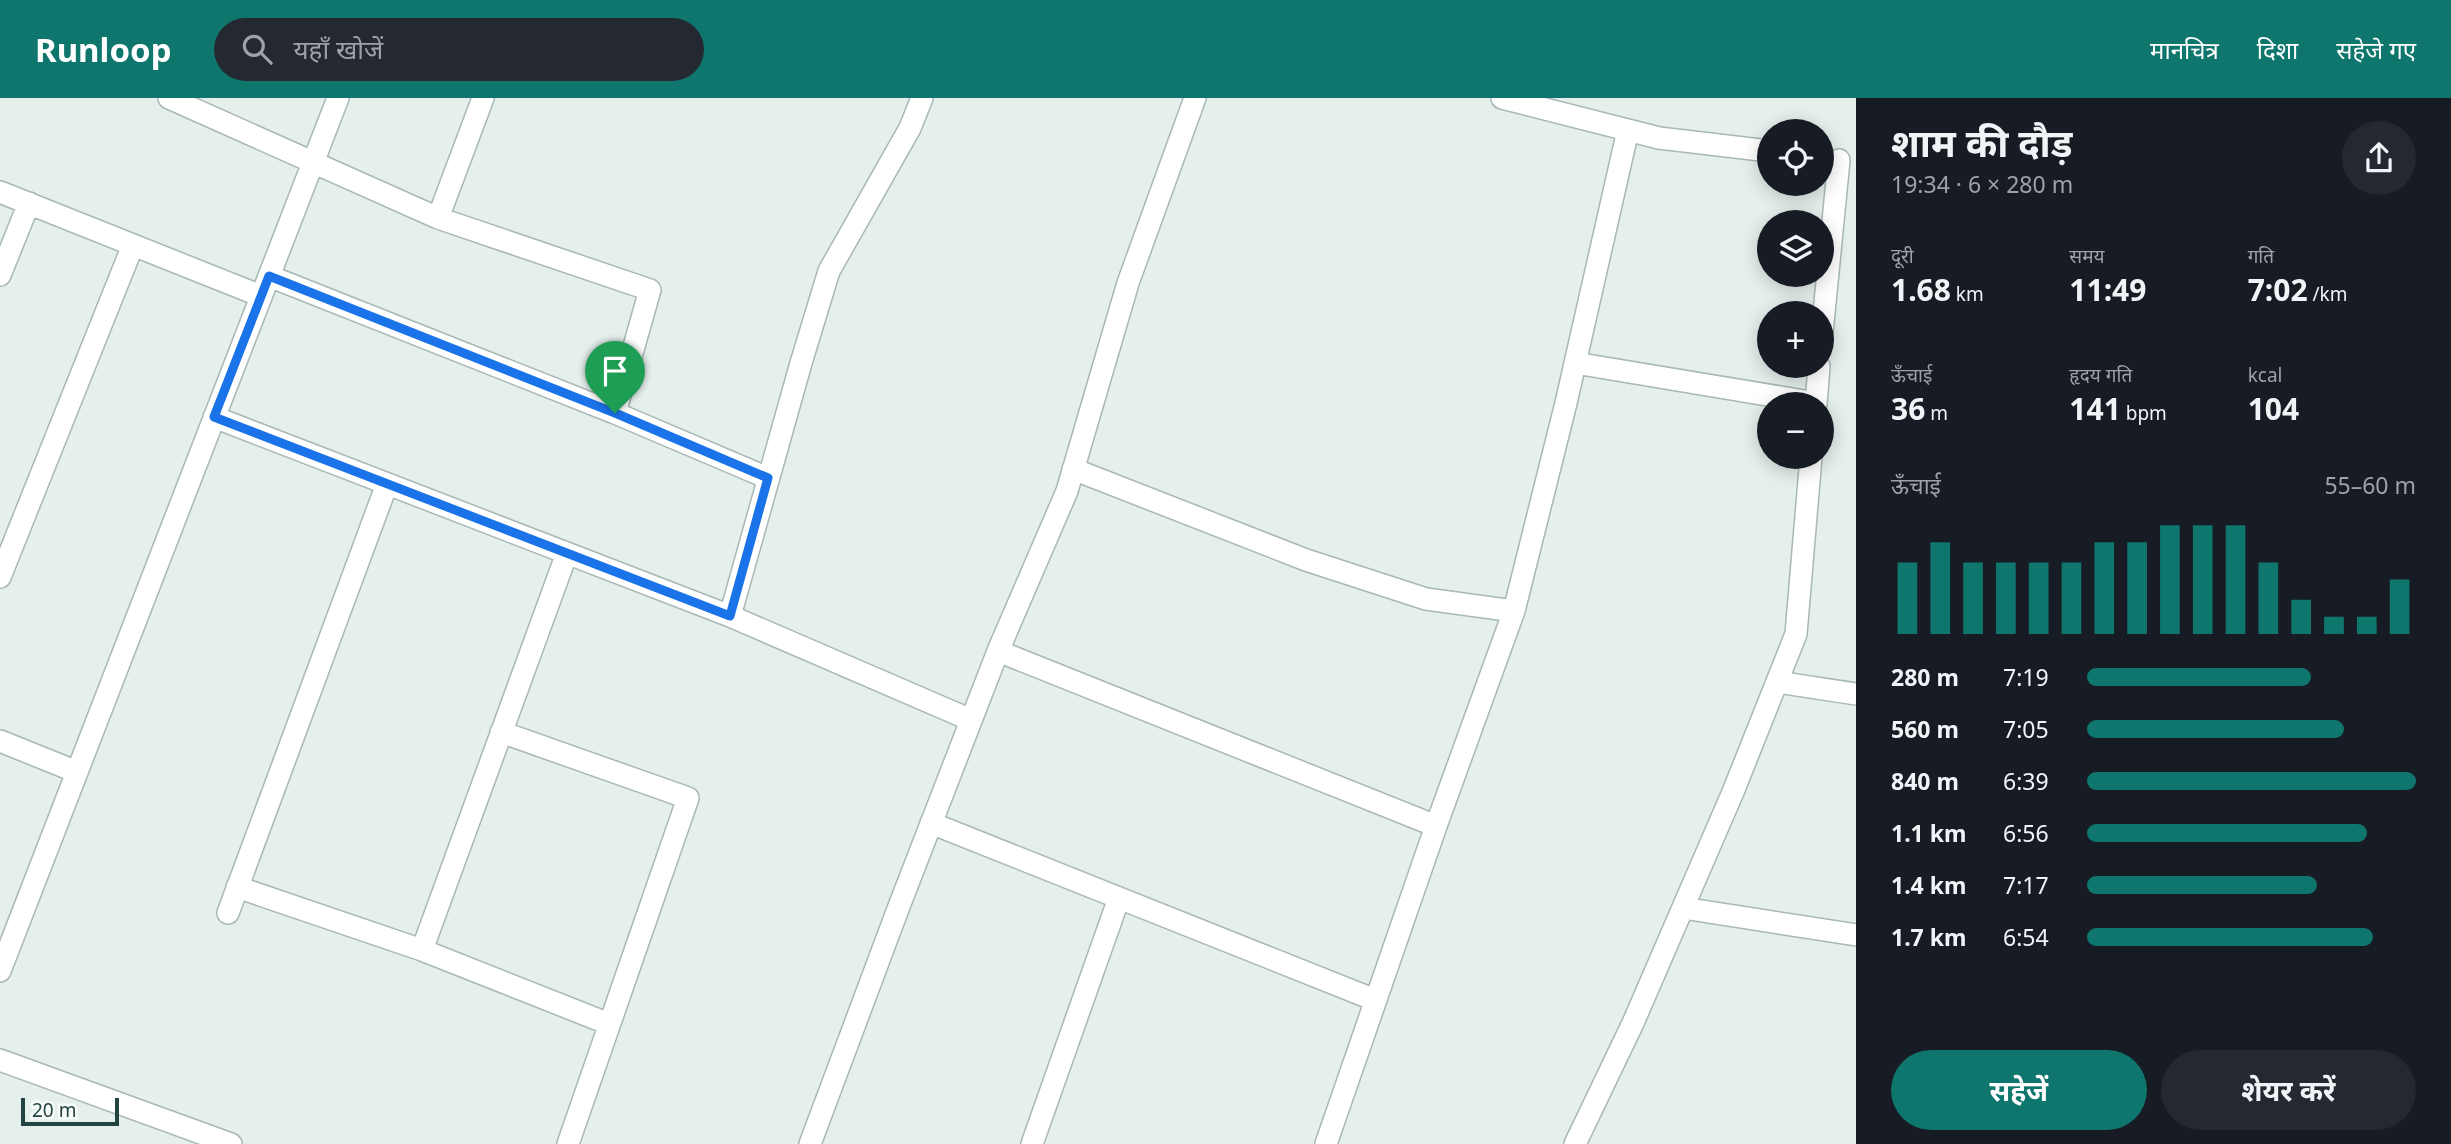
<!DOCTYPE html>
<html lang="hi">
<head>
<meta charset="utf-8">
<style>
  :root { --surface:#171b24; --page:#242831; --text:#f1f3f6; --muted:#9ea1a6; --accent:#0f766e }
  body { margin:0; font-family:"Noto Sans","Noto Sans Devanagari",sans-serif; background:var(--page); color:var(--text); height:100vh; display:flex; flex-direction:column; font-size:26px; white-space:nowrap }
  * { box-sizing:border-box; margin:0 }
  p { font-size:23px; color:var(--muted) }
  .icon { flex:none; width:38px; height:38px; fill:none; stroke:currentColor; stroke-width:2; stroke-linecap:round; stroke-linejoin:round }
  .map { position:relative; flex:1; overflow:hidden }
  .drawer { display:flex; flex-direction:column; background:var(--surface); width:595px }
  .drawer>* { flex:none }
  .tools { position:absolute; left:1757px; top:21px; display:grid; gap:14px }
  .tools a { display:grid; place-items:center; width:77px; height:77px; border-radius:50%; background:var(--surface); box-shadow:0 4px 18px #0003; font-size:35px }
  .scale { position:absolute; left:21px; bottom:18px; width:98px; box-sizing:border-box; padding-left:7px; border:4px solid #22433f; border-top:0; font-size:19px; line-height:24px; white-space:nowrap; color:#22433f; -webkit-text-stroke:5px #f6fbf9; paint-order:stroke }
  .pin { position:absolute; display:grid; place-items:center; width:60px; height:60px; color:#fff; margin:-72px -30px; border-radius:50% 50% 50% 0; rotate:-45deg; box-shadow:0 0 7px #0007 }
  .pin .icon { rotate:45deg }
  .round { display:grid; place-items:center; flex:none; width:74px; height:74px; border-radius:37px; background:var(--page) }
  .head { display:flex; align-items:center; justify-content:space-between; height:119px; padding:0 35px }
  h1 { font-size:38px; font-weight:700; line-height:52px }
  .metrics { display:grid; grid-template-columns:repeat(3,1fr); gap:10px; height:119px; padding:7px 35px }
  .metrics div { display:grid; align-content:center }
  .metrics b { font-size:30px; font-weight:700 }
  .metrics small { font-size:19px; font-weight:400 }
  .metrics p { font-size:19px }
  .chart { height:196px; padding:14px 35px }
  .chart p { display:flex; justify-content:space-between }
  .chart svg { width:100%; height:126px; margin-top:7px; stroke:var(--accent); stroke-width:6 }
  .primary-button { display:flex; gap:14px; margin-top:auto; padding:14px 35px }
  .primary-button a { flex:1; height:80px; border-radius:42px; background:var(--accent); color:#fff; font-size:28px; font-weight:700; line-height:80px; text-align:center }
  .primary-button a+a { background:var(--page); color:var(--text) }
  ul { padding:0 35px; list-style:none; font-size:23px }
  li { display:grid; grid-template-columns:112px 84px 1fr; align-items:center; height:52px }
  li i { height:18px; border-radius:9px; background:var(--accent) }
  header { display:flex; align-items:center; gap:42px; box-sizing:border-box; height:98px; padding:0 35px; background:var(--accent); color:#fff }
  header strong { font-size:33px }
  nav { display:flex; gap:38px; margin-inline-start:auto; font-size:24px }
  .search { width:490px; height:63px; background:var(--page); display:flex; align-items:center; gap:18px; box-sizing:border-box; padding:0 24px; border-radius:38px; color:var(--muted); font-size:26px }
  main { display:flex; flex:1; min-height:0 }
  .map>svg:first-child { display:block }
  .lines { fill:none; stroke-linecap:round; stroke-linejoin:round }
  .street-casing { stroke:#a7b8b5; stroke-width:24 }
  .street { stroke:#fff; stroke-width:21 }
  .route-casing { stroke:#fff; stroke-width:14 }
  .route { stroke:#1a73e8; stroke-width:9 }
</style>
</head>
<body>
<header>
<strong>Runloop</strong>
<div class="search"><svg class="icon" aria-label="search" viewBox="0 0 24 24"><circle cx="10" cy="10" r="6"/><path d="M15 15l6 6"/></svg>यहाँ खोजें</div>
<nav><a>मानचित्र</a><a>दिशा</a><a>सहेजे गए</a></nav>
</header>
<main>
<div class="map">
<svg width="1856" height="1046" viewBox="0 0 1856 1046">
  <rect width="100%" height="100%" fill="#e5efec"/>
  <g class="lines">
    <g class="street-casing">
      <path id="street" d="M 169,0 L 438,120 L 483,0
        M 1502,0 L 1659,40 L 1769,53
        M 0,94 L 261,198
        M 438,120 L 650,192 L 615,315 L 768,380
        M 0,177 L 29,105
        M 269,178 L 615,315
        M 1822,235 L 1839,62
        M 1575,265 L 1816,305
        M 1816,306 L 1819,268
        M 214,319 L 730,518 L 971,622
        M 1073,371 L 1306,462 L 1426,501 L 1514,513
        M 0,479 L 133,147
        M 730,518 L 801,265 L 829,173 L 910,30 L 922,0
        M 998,553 L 1436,728
        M 1777,584 L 1856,596
        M 501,634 L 688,700 L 568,1046
        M 0,643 L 77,674
        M 931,725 L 1375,902
        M 237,789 L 422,852 L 609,926
        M 1683,810 L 1856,837
        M 228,815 L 387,386
        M 422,852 L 567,455
        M 0,873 L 338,0
        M 0,962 L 231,1046
        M 810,1046 L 898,811 L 998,553 L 1067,393 L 1128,185 L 1195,0
        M 1032,1046 L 1119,800
        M 1326,1046 L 1436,728 L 1514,513 L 1566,305 L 1628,32
        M 1575,1046 L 1633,925 L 1733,694 L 1796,536 L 1811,359"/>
    </g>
    <use href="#street" class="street"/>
  </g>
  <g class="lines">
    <g class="route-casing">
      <path id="route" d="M 269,178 L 615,315 L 768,380 L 730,518 L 214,319 Z"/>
    </g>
    <use href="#route" class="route"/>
  </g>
</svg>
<div class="tools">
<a><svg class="icon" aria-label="locate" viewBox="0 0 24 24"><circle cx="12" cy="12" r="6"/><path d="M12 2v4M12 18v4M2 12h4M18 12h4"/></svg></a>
<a><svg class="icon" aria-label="layers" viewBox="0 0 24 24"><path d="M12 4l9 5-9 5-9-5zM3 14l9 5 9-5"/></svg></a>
<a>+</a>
<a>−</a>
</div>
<div class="scale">20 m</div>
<div class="pin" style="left:615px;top:315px;background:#1e9e55"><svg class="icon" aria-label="arrive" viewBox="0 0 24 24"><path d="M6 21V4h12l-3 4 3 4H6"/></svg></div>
</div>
<section class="drawer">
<div class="head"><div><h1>शाम की दौड़</h1><p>19:34 · 6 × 280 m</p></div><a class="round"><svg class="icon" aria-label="share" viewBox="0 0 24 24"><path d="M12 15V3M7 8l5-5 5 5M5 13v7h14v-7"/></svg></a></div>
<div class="metrics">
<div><p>दूरी</p><b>1.68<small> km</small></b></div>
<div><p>समय</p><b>11:49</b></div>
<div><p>गति</p><b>7:02<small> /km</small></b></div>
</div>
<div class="metrics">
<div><p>ऊँचाई</p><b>36<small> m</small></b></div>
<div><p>हृदय गति</p><b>141<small> bpm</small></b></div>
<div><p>kcal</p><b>104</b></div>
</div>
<div class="chart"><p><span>ऊँचाई</span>55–60 m</p>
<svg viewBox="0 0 160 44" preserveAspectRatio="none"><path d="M5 44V19M15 44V12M25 44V19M35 44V19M45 44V19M55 44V19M65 44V12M75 44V12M85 44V6M95 44V6M105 44V6M115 44V19M125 44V32M135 44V38M145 44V38M155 44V25"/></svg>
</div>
<ul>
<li><b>280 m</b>7:19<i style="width:68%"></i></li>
<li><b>560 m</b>7:05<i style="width:78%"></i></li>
<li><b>840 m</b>6:39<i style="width:100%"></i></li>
<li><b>1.1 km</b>6:56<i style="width:85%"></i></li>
<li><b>1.4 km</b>7:17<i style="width:70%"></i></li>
<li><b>1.7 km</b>6:54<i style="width:87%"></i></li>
</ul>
<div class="primary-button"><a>सहेजें</a><a>शेयर करें</a></div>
</section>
</main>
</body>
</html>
